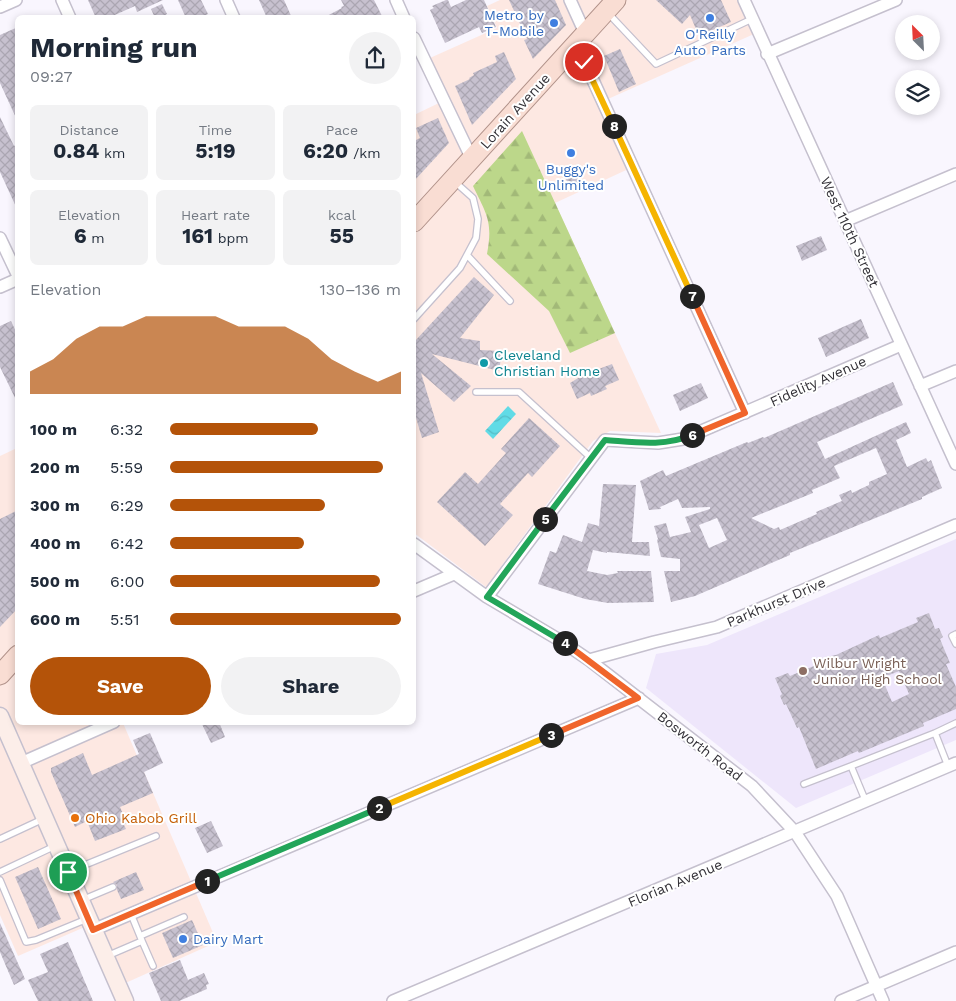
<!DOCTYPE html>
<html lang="en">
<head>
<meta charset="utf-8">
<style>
  :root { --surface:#fff; --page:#f2f2f3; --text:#1f2937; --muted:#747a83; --accent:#b45309 }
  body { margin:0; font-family:"Work Sans",sans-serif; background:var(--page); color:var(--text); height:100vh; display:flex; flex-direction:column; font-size:19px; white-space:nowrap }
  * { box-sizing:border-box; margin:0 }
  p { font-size:16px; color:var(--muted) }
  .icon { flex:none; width:28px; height:28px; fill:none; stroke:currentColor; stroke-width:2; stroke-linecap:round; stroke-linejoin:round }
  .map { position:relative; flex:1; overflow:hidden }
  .panel { position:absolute; left:15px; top:15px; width:401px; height:710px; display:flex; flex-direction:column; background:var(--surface); border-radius:8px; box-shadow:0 2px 8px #0003 }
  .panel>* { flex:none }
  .needle { width:32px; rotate:336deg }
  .fabs { position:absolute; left:895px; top:15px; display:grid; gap:10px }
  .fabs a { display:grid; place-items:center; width:45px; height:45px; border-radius:50%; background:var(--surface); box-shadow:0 2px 8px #0003; font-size:25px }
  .pin { position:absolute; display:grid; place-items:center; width:42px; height:42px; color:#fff; margin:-21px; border:2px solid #fff; border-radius:50%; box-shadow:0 1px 5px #0007 }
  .km { position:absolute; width:25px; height:25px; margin:-12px; border-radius:50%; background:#222; color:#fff; font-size:14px; line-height:25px; text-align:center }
  .round { display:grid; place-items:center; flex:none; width:52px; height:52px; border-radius:26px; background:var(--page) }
  .headline { display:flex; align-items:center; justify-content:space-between; height:85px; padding:0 15px }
  h1 { font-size:28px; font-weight:700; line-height:38px }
  .stats { display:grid; grid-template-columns:repeat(3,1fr); gap:8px; height:85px; padding:5px 15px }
  .stats div { display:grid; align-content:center; border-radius:8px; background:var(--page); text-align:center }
  .stats b { font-size:21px; font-weight:700 }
  .stats small { font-size:14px; font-weight:400 }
  .stats p { font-size:14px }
  .chart { height:140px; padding:10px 15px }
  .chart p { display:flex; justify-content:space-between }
  .chart svg { width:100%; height:90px; margin-top:5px; fill:var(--accent); opacity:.7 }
  .button { display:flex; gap:10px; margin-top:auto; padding:10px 15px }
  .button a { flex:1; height:58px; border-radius:30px; background:var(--accent); color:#fff; font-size:20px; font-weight:700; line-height:58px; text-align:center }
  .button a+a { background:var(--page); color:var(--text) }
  ul { padding:0 15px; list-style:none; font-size:16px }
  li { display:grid; grid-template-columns:80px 60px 1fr; align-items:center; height:38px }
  li i { height:12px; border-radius:6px; background:var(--accent) }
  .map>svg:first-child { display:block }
  .commercial { fill:#fde8e2 }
  .built { fill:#eee6fb }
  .forest { fill:url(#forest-firs) }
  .water { fill:url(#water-waves) }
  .building { fill:url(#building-cross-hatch); fill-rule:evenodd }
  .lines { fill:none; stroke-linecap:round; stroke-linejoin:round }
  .lane-casing { stroke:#c5c0ce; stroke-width:8 }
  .street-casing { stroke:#c5c0ce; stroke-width:14 }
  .secondary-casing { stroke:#c5c0ce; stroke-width:19 }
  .primary-casing { stroke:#b1928a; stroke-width:21 }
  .lane { stroke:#fff; stroke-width:5.5 }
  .street { stroke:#fff; stroke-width:11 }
  .secondary { stroke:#fceee9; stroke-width:16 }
  .primary { stroke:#f9ddd3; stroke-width:19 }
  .split-1-casing { stroke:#fff; stroke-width:10 }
  .split-2-casing { stroke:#fff; stroke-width:10 }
  .split-3-casing { stroke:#fff; stroke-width:10 }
  .split-4-casing { stroke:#fff; stroke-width:10 }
  .split-5-casing { stroke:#fff; stroke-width:10 }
  .split-6-casing { stroke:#fff; stroke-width:10 }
  .split-7-casing { stroke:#fff; stroke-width:10 }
  .split-8-casing { stroke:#fff; stroke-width:10 }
  .split-9-casing { stroke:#fff; stroke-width:10 }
  .split-1 { stroke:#f0652b; stroke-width:6 }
  .split-2 { stroke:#22a559; stroke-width:6 }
  .split-3 { stroke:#f5b400; stroke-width:6 }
  .split-4 { stroke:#f0652b; stroke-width:6 }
  .split-5 { stroke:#22a559; stroke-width:6 }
  .split-6 { stroke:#22a559; stroke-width:6 }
  .split-7 { stroke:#f0652b; stroke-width:6 }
  .split-8 { stroke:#f5b400; stroke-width:6 }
  .split-9 { stroke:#f5b400; stroke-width:6 }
  .shop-dot { fill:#3f7fe0; stroke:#fff; stroke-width:2 }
  .culture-dot { fill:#0f9aa8; stroke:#fff; stroke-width:2 }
  .education-dot { fill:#8d6e63; stroke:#fff; stroke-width:2 }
  .food-dot { fill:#e8710a; stroke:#fff; stroke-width:2 }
  .labels { text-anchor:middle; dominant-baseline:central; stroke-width:4; stroke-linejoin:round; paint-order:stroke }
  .shop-label { font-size:14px; fill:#366cbe; stroke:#fff }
  .street-label { font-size:14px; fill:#333137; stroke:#fff }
  .culture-label { font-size:14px; fill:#0d838f; stroke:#fff; text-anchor:start }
  .education-label { font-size:14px; fill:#785e54; stroke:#fff; text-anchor:start }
  .food-label { font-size:14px; fill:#c56008; stroke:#fff; text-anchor:start }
</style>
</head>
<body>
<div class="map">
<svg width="956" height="1001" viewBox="0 0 956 1001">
  <defs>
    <pattern id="forest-firs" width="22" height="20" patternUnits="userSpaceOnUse" patternTransform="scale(1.25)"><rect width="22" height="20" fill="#bcd78a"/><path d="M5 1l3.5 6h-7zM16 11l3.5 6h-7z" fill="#a2b978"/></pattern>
    <pattern id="water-waves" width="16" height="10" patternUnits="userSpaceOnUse" patternTransform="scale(1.25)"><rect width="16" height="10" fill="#61dbe6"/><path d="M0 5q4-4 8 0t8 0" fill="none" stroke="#55bcc6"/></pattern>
    <pattern id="building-cross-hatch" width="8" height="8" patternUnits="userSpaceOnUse" patternTransform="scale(1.25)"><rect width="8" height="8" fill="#c7c1cf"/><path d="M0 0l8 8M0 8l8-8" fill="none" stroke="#aba6b2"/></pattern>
  </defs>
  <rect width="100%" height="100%" fill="#f9f6fe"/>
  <path class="commercial" d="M 500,0 L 751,0 L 763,30 L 608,99 L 637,165 L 555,203 L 661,433 L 610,431 L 593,441 L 486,587 L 414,533 L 414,115 L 439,103 L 421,62 L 497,28 L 487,6 Z
    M 17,448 L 18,722 L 123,723 L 217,942 L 121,985 L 94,923 L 18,956 L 0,915 L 0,456 Z"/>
  <path class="built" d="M 956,539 L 956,740 L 796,808 L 646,688 L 656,654 L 707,645 Z"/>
  <path class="forest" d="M 522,131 L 615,333 L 570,353 L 549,311 L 487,254 C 493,222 487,215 473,186 Z"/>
  <path class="water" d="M 508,406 L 516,414 L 493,439 L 485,431 Z"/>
  <path class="building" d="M 88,0 L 163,0 L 137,12 L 135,6 L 108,18 L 96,18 Z
    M 178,0 L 201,0 L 208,14 L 200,18 L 186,18 Z
    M 259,0 L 284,0 L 292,18 L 267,18 Z
    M 341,0 L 374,0 L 383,18 L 323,18 L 342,8 L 341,7 L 344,6 Z
    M 446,0 L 448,0 L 451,7 L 466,0 L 484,0 L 496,27 L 482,33 L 479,27 L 445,43 L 430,10 L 434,8 L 432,6 Z
    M 509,0 L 555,0 L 566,25 L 533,59 L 524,40 L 527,39 Z
    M 656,0 L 721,0 L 731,22 L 699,36 L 690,15 L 682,24 Z
    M 162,4 L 167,14 L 160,18 L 155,18 L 151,9 Z
    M 18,27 L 18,122 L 0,83 L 0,35 Z
    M 620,49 L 636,84 L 619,92 L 604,56 Z
    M 504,52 L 516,79 L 472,125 L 455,86 L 470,79 L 469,78 L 474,75 L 473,73 L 497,62 L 495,56 Z
    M 0,117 L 14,146 L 18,144 L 18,211 L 0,172 Z
    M 438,118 L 449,143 L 414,181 L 414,141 L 420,138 L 416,128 Z
    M 574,170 L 581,185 L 571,190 L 564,175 Z
    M 821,236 L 827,250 L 802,261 L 796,246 Z
    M 474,277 L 494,295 L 460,338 L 480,341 L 480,350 L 502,351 L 499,371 L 432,354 L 471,386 L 454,402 L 421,373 L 439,432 L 422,438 L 414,411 L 414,340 L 415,341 Z
    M 861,319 L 869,338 L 826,357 L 818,338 Z
    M 11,321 L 18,336 L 18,404 L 0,367 L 0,326 Z
    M 612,364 L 619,380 L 605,386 L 607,389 L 591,396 L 590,393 L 577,399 L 570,383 L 583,375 Z
    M 893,382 L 903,405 L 817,442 L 825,459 L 906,422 L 911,433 L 896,440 L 907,467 L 926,458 L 928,462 L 931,460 L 942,488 L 922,497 L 922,499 L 790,553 L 790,555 L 695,596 L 671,602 L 664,571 L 680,571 L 680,559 L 661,557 L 657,540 L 658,539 L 654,526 L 666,523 L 670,537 L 691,532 L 685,517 L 710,509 L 710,507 L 682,508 L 678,499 L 660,507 L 661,509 L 649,510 L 640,481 L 663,470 L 666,476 L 747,442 L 748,443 L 763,437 L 764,438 ZM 876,448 L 887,474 L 869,482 L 869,485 L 852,493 L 851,490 L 839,495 L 842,501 L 816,512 L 817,514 L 780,530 L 779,527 L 774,529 L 751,518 L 813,493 L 812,490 L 840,478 L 834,466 ZM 717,518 L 727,540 L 709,548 L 699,525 Z
    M 701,383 L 708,398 L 680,411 L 673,395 Z
    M 529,418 L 560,446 L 532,477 L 528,473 L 500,504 L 513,515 L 485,546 L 437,502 L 465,472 L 478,484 L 506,453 L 501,449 Z
    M 603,484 L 636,485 L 632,542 L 649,542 L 650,556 L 607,552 L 607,553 L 593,550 L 587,571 L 607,575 L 618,573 L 617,571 L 651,571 L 654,602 L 608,603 L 585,599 L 538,584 L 550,551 L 556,553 L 563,535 L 582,542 L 588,523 L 599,526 Z
    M 18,510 L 18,608 L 0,627 L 0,519 Z
    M 929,613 L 935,629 L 939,628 L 943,637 L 940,639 L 950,663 L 946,664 L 956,687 L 956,709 L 923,723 L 924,726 L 859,753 L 858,751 L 816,769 L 799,727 L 797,728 L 786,704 L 784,705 L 780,696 L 782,694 L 775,678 L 788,673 L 790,676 L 828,660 L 826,657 L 836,655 L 879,635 L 880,638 L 918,622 L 916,618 ZM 899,671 L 909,694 L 892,702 L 882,678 Z
    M 201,722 L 219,722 L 225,737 L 211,743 Z
    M 150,733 L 163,763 L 144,772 L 153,793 L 120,807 L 127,823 L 124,825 L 126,829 L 95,841 L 87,821 L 75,827 L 51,772 L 51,768 L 83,753 L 92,775 L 139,754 L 133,740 Z
    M 211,821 L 223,846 L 207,853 L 195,828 Z
    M 38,867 L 61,919 L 38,929 L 15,877 Z
    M 136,872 L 144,890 L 121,899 L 117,890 L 117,885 L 113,882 Z
    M 192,920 L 203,945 L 173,958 L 162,933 Z
    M 0,923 L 25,979 L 14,985 L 0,952 Z
    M 68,942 L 93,1001 L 38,1001 L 28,980 L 48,972 L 40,954 Z
    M 180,960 L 188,980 L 204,973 L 209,984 L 206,985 L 207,989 L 179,1001 L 161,1001 L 149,973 Z"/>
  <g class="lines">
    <g class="lane-casing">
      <path id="lane" d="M 607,12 L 656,64 L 752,19
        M 467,255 L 510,301
        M 414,319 L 460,268 L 476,238 L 478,219 L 473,198 L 455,182
        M 476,392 L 519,392 L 591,458
        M 956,634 L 952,636 L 956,644
        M 935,733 L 956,723
        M 851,766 L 935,733 L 948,766
        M 804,784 L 851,766 L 866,802
        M 0,839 L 43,819
        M 70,871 L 156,836
        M 0,872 L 55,846
        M 0,880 L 26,942 L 36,940 L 87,919
        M 82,900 L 113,887
        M 140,936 L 184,917
        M 142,941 L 153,966
        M 107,956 L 142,941 L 131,914"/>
    </g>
    <g class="street-casing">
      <path id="street" d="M 62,0 L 70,18
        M 226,0 L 234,18
        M 396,0 L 404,18
        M 570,0 L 585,33
        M 744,0 L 956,464
        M 0,7 L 16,0
        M 414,38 L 472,159
        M 576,43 L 745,413
        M 767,54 L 896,0
        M 845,221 L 956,174
        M 0,238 L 18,276
        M 0,287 L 18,279
        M 920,386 L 956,371
        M 414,544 L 487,597 L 561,641 L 589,660 L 752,786 L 795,832 L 837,896 L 883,1001
        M 414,591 L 454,574
        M 487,597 L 605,440 L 658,443 L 683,439 L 901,345
        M 589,660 L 654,642 L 717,627 L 956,525
        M 21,763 L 114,722
        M 93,930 L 639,698
        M 393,1001 L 956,763
        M 841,1001 L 956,952"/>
    </g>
    <g class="secondary-casing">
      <path id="secondary" d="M 0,716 L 125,1001"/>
    </g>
    <g class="primary-casing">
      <path id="primary" d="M 414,222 L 616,0
        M 0,675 L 18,655"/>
    </g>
    <use href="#lane" class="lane"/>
    <use href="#street" class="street"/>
    <use href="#secondary" class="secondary"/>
    <use href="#primary" class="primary"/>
  </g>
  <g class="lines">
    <g class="split-1-casing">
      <path id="split-1" d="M 68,872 L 93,930 L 207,881"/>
    </g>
    <g class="split-2-casing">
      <path id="split-2" d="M 207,881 L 379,808"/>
    </g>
    <g class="split-3-casing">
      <path id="split-3" d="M 379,808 L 551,735"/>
    </g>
    <g class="split-4-casing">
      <path id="split-4" d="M 551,735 L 638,698 L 565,643"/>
    </g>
    <g class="split-5-casing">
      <path id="split-5" d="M 545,519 L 487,597 L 565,643"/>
    </g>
    <g class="split-6-casing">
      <path id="split-6" d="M 545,519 L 605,440 C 634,442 664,447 692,435"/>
    </g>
    <g class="split-7-casing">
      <path id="split-7" d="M 692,435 L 745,413 L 692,296"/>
    </g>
    <g class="split-8-casing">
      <path id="split-8" d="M 614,126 L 692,296"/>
    </g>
    <g class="split-9-casing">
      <path id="split-9" d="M 584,62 L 614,126"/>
    </g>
    <use href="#split-1" class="split-1"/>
    <use href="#split-2" class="split-2"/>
    <use href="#split-3" class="split-3"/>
    <use href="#split-4" class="split-4"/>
    <use href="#split-5" class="split-5"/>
    <use href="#split-6" class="split-6"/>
    <use href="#split-7" class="split-7"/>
    <use href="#split-8" class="split-8"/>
    <use href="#split-9" class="split-9"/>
  </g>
  <g class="shop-dot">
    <circle cx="710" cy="18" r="5"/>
    <circle cx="554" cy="23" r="5"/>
    <circle cx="571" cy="153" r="5"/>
    <circle cx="183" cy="939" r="5"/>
  </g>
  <circle class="culture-dot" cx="484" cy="363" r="5"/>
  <circle class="education-dot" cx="803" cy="671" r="5"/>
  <circle class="food-dot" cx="75" cy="818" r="5"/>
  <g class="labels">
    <g class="shop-label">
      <text x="544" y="15" text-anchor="end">Metro by<tspan x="544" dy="16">T-Mobile</tspan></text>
      <text x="710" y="34">O'Reilly<tspan x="710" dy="16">Auto Parts</tspan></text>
      <text x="571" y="169">Buggy's<tspan x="571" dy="16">Unlimited</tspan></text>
      <text x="193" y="939" text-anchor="start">Dairy Mart</text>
    </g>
    <g class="street-label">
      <text transform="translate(515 111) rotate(-48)">Lorain Avenue</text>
      <text transform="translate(850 232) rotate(65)">West 110th Street</text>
      <text transform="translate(818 381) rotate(-24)">Fidelity Avenue</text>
      <text transform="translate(776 602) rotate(-23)">Parkhurst Drive</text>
      <text transform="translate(700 746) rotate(38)">Bosworth Road</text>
      <text transform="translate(675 883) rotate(-23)">Florian Avenue</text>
    </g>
    <g class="culture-label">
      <text x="494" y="355">Cleveland<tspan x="494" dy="16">Christian Home</tspan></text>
    </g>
    <g class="education-label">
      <text x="813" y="663">Wilbur Wright<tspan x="813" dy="16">Junior High School</tspan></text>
    </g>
    <g class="food-label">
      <text x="85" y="818">Ohio Kabob Grill</text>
    </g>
  </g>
</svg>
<div class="fabs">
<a><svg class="needle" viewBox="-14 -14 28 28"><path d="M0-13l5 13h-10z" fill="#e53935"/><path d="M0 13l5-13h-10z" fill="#747a83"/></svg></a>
<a><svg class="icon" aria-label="layers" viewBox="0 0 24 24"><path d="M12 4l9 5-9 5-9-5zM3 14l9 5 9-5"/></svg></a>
</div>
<div class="pin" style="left:68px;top:872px;background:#1e9e55"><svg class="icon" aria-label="arrive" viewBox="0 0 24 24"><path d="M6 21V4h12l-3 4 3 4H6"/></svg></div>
<div class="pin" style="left:584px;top:62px;background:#d93025"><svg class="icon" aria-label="check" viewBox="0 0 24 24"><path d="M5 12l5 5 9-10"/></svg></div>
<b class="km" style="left:207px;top:881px">1</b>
<b class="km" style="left:379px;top:808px">2</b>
<b class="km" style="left:551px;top:735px">3</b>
<b class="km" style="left:565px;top:643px">4</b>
<b class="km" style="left:545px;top:519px">5</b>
<b class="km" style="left:692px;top:435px">6</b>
<b class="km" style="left:692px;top:296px">7</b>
<b class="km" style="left:614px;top:126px">8</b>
<section class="panel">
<div class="headline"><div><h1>Morning run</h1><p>09:27</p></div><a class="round"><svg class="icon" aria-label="share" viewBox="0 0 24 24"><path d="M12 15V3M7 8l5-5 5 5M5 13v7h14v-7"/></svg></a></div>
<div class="stats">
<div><p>Distance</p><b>0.84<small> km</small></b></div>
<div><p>Time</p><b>5:19</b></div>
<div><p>Pace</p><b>6:20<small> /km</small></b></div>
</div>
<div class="stats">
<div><p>Elevation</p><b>6<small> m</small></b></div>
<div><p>Heart rate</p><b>161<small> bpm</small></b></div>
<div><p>kcal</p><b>55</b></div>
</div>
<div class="chart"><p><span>Elevation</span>130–136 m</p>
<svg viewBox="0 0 160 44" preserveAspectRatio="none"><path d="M0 44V33L10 27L20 17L30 11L40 11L50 6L60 6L70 6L80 6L90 11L100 11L110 11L120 17L130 27L140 33L150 38L160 33V44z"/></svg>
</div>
<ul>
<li><b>100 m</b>6:32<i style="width:64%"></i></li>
<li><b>200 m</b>5:59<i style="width:92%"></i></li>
<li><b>300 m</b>6:29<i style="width:67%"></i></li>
<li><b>400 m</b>6:42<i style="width:58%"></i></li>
<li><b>500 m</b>6:00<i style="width:91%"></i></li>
<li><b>600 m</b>5:51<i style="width:100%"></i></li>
</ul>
<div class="button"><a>Save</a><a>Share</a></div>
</section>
</div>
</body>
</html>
